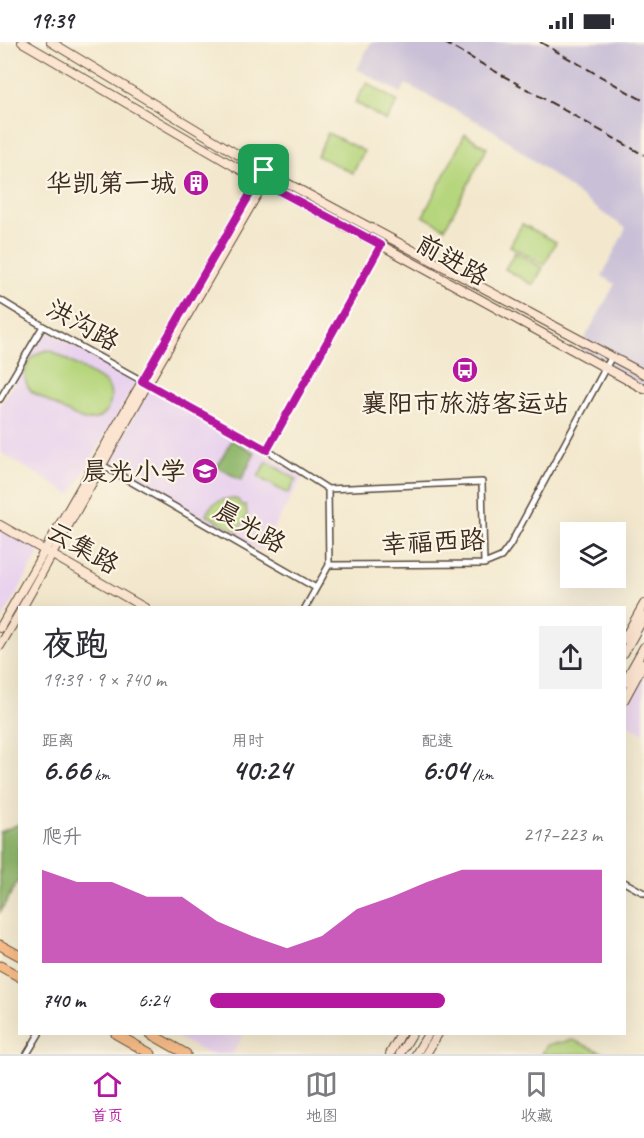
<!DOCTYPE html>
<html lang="zh">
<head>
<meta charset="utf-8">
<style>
  :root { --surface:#fff; --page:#f2f2f3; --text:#2b2b33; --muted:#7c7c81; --line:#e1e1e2; --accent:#b5179e }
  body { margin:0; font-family:Caveat,"LXGW WenKai TC",sans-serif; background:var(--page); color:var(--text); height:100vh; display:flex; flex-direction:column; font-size:22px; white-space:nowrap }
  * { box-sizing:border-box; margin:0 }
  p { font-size:20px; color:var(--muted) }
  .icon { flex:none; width:33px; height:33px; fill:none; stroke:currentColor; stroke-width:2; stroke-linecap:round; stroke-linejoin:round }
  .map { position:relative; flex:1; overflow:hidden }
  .sheet { position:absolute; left:18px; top:564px; width:608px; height:429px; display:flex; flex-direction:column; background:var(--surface); border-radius:0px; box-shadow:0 6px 24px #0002 }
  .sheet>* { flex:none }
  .controls { position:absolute; left:560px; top:480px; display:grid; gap:12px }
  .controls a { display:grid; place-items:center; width:66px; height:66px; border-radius:0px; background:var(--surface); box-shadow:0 6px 24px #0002; font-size:30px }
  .pin { position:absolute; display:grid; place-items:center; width:51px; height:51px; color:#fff; margin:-26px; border-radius:12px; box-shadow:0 3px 9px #0006 }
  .round { display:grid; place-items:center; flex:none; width:63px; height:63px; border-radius:0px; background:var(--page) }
  .headline { display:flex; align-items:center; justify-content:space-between; height:102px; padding:0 24px }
  h1 { font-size:33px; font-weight:700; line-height:45px }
  .figures { display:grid; grid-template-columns:repeat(3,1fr); gap:9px; height:102px; padding:6px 24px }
  .figures div { display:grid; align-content:center }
  .figures b { font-size:30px; font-weight:700 }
  .figures small { font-size:16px; font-weight:400 }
  .figures p { font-size:16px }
  .chart { height:168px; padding:12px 24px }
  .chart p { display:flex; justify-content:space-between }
  .chart svg { width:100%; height:108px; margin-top:6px; fill:var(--accent); opacity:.7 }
  ul { padding:0 24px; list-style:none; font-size:20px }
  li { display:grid; grid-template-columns:96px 72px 1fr; align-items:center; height:45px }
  li i { height:15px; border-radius:8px; background:var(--accent) }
  .status { display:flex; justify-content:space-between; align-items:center; height:42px; padding:0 30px; background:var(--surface); direction:ltr }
  .status svg { height:16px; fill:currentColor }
  .dock { display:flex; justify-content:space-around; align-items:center; height:84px; border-top:2px solid var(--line); background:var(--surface); font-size:16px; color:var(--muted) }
  .dock a { display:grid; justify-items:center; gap:3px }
  .dock .current { color:var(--accent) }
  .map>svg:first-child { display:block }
  .built { fill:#e8d2ee }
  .industrial { fill:#c9bfd7 }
  .green { fill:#b6d67d; stroke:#78804e; stroke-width:1.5 }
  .forest { fill:#90b76c; stroke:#667045; stroke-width:1.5 }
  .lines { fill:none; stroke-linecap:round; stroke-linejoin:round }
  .street-casing { stroke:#574638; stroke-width:8 }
  .secondary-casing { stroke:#574638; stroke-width:10 }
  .primary-casing { stroke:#574638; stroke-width:11 }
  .street { stroke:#fff; stroke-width:5 }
  .secondary { stroke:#fce5d0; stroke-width:8 }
  .primary { stroke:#f8bd89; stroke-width:9 }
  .rail { stroke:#3b2a1e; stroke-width:2; stroke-dasharray:9 4.5; stroke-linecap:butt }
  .route-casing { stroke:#fff; stroke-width:12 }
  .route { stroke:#b5179e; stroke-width:8 }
  .labels { text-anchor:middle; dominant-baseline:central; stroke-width:4.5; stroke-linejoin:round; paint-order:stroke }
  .poi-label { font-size:26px; fill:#3b2a1e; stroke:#fcf5e5; text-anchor:end }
  .street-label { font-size:26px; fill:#3b2a1e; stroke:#fcf5e5 }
</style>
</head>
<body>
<div class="status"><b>19:39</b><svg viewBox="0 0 49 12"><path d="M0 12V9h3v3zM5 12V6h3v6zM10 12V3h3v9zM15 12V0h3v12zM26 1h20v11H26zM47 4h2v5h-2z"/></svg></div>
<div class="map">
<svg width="644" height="1012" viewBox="0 0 644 1012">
  <rect width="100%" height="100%" fill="#fcf5e5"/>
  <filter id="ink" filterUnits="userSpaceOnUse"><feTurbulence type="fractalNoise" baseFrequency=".0167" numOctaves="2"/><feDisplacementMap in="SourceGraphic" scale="12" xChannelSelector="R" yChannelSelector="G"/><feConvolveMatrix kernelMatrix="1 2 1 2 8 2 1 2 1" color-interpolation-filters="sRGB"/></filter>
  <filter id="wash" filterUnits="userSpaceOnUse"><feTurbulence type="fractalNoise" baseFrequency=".008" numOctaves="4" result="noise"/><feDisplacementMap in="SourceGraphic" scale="24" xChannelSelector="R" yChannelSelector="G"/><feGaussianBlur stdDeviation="1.35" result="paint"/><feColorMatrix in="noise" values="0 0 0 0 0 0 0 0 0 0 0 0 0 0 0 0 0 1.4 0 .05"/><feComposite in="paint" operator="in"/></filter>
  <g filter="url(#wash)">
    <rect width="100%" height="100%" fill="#f3e8cd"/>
    <path class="built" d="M 45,288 L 137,339 L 71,453 L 0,410 L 0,364 Z
      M 150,347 L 303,435 L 260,509 L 107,423 Z
      M 0,486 L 41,508 L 0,581 Z
      M 644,630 L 644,692 L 624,680 L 624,665 Z
      M 171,992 L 244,992 L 232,1012 L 209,1012 Z"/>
    <path class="industrial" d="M 371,0 L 644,0 L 644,345 L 579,307 L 615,242 L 602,234 L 626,186 L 603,171 L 493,88 L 406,42 L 401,51 L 357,27 Z"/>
    <path class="green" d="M 367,41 L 398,60 L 386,79 L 355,60 Z
      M 328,91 L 364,109 L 353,131 L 317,114 Z
      M 465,92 L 487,106 L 445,186 L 423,174 Z
      M 522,182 L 556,200 L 544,223 L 510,204 Z
      M 515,210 L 543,226 L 533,243 L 505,227 Z
      M 47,308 L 54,310 L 105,340 C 111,347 113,357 108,366 C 104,375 95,379 85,378 C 75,377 42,355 31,349 C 18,332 27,313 47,308 Z
      M 267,420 L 296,437 L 288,452 L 258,435 Z
      M 231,456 L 238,458 L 241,463 L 246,463 L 247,473 L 238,490 L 206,473 C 212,459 217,460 231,456 Z
      M 573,998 L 606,1012 L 542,1012 L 547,1003 Z"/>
    <path class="forest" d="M 232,398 L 255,411 L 241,438 L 217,425 Z
      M 19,782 L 19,838 L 0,870 L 0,790 Z"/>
  </g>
  <g filter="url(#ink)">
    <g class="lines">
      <g class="street-casing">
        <path id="street" d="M 0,258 L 43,284 L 267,408 L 328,447 L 329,523
          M 0,357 L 43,284
          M 267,408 L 381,203
          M 102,423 L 316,546
          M 328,447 L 482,440 L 484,522
          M 305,566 L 329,523 L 484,522 L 501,515 L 510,503 L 612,314
          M 624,840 L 644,851
          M 27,1012 L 39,992"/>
      </g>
      <g class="secondary-casing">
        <path id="secondary" d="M 22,0 L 258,138 L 381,203 L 644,347
          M 51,0 L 270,132 L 644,332
          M 0,483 L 145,566
          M 22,566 L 148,341 L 265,139
          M 0,586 L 264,128
          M 624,597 L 644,562
          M 0,604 L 20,570
          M 624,611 L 644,575
          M 624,641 L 644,605
          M 624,658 L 644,621
          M 390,1012 L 401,992
          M 400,1012 L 412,992
          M 416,1012 L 428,992
          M 426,1012 L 438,992"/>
      </g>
      <g class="primary-casing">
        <path id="primary" d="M 0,903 L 20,914
          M 0,924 L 20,935
          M 116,992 L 151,1012
          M 151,992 L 186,1012"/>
      </g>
      <use href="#street" class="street"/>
      <use href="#secondary" class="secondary"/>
      <use href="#primary" class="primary"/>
      <path class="rail" d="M 443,0 L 644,113
        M 540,0 L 644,59"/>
    </g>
  </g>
  <g class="lines" filter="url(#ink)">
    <g class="route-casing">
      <path id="route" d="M 264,128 L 270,132 L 264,141 L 381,203 L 267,408 L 142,339 Z"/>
    </g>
    <use href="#route" class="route"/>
  </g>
  <defs>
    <g id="building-disc" transform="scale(1.35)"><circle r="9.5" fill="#b5179e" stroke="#fcf5e5"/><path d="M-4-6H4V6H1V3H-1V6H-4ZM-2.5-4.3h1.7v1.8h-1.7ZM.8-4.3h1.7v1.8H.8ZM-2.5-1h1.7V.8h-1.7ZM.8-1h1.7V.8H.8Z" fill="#fff"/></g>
    <g id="bus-disc" transform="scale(1.35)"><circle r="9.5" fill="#b5179e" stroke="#fcf5e5"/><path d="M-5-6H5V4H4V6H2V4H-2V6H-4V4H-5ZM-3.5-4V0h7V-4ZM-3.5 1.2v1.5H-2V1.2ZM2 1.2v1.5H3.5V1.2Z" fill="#fff"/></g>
    <g id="school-disc" transform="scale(1.35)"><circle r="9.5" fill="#b5179e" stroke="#fcf5e5"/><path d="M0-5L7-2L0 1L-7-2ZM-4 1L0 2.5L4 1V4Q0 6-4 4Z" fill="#fff"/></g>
  </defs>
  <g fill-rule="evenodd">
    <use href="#building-disc" x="196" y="141"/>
    <use href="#bus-disc" x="465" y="328"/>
    <use href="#school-disc" x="205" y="429"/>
  </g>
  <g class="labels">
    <g class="poi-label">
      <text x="176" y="141">华凯第一城</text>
      <text x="465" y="361" text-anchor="middle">襄阳市旅游客运站</text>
      <text x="186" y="429">晨光小学</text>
    </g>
    <g class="street-label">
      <text transform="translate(452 218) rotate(29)">前进路</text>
      <text transform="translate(83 283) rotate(29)">洪沟路</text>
      <text transform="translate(250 485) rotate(30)">晨光路</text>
      <text transform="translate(433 500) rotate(-3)">幸福西路</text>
      <text transform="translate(83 506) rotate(30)">云集路</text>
    </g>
  </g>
</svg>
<div class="controls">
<a><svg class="icon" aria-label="layers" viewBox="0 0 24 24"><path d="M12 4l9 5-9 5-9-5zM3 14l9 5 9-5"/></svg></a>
</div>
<div class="pin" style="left:264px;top:128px;background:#1e9e55"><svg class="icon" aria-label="arrive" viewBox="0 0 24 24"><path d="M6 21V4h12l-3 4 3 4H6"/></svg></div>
<section class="sheet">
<div class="headline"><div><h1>夜跑</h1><p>19:39 · 9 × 740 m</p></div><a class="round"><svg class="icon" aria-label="share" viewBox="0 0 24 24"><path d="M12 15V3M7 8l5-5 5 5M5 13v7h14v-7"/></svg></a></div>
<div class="figures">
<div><p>距离</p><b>6.66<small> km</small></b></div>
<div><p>用时</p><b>40:24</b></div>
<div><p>配速</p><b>6:04<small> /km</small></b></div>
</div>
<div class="chart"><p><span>爬升</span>217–223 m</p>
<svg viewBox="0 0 160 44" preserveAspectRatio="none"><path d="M0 44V6L10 11L20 11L30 17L40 17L50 27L60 33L70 38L80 33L90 22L100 17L110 11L120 6L130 6L140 6L150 6L160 6V44z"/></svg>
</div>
<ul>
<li><b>740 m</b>6:24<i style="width:60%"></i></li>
</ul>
</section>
</div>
<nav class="dock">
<a class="current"><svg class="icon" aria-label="home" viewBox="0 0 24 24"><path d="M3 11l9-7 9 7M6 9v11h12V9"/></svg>首页</a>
<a><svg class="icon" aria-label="map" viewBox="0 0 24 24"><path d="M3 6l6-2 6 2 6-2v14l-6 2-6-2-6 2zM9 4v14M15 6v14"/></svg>地图</a>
<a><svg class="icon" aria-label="saved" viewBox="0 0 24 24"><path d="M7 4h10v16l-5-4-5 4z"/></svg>收藏</a>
</nav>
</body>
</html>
